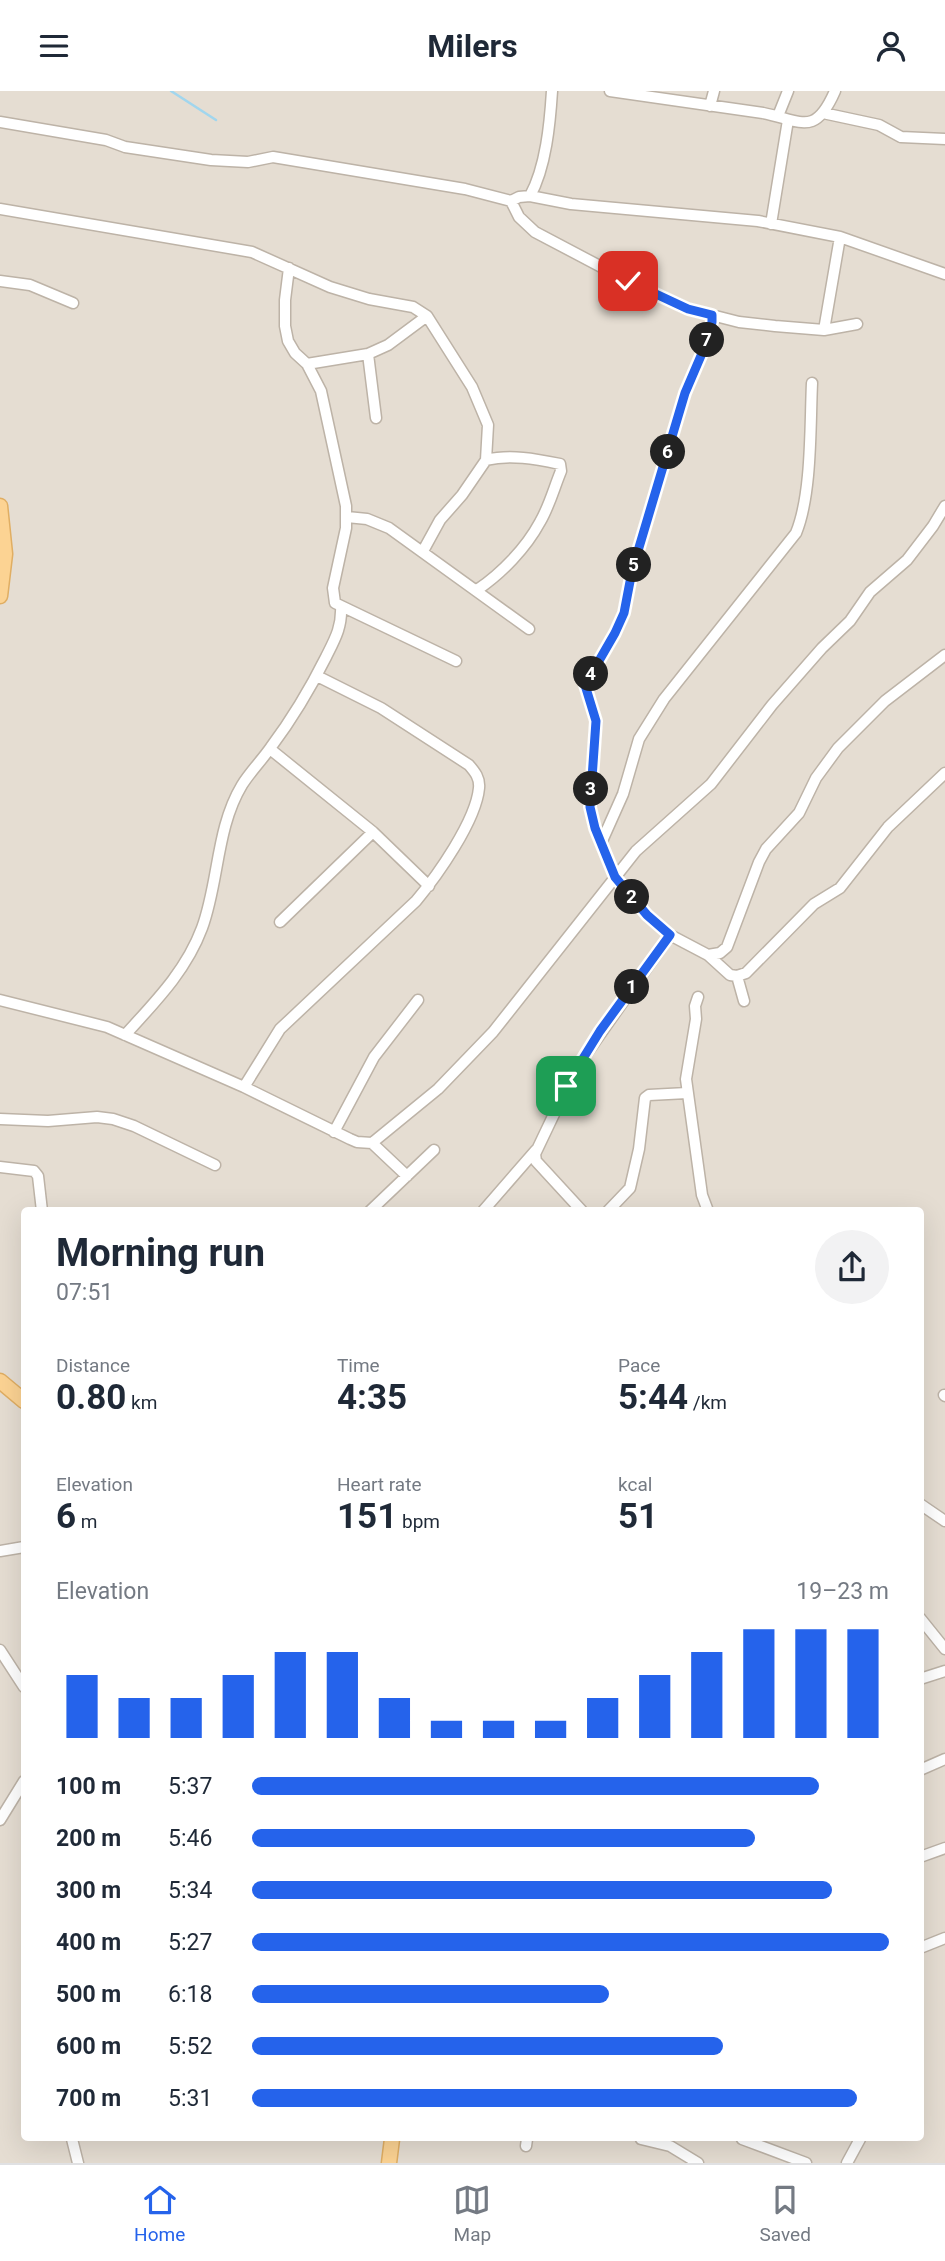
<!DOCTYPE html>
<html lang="en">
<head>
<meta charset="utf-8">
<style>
  :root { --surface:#fff; --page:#f2f2f3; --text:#1f2937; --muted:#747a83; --line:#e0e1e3; --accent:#2563eb }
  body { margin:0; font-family:Roboto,sans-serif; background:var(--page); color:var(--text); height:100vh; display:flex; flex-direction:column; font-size:26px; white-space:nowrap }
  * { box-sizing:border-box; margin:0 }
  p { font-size:23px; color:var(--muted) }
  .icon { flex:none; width:38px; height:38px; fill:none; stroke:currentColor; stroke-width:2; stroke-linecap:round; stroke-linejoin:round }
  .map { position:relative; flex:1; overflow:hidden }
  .side { position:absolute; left:21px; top:1116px; width:903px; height:934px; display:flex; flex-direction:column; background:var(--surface); border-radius:7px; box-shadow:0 7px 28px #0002 }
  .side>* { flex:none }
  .pin { position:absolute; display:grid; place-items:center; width:60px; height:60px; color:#fff; margin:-30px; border-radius:14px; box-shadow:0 4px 10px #0006 }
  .km { position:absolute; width:35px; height:35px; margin:-18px; border-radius:50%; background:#222; color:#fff; font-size:19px; line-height:35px; text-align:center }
  .round { display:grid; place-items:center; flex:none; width:74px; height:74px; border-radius:37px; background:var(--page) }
  .head { display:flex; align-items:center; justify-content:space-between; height:119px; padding:0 35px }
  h1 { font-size:38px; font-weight:700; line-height:52px }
  .metrics { display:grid; grid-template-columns:repeat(3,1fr); gap:10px; height:119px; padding:7px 35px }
  .metrics div { display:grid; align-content:center }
  .metrics b { font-size:35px; font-weight:700 }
  .metrics small { font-size:19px; font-weight:400 }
  .metrics p { font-size:19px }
  .chart { height:196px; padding:14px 35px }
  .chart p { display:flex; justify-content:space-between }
  .chart svg { width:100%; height:126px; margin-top:7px; stroke:var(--accent); stroke-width:6 }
  ul { padding:0 35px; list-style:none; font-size:23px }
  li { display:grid; grid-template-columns:112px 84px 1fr; align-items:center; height:52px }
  li i { height:18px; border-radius:9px; background:var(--accent) }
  header { display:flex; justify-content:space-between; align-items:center; height:91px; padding:0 35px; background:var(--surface); font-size:32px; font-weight:700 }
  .tab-bar { display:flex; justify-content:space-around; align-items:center; height:98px; border-top:2px solid var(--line); background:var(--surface); font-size:19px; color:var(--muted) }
  .tab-bar a { display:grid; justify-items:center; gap:4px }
  .tab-bar .on { color:var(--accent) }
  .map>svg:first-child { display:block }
  .residential { fill:#e5ddd2; fill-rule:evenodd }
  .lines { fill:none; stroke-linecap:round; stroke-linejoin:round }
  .stream { stroke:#a1d6ee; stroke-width:2.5 }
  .minor-casing { stroke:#bdb3a7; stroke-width:13 }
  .major-casing { stroke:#e0ae63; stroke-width:17 }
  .minor { stroke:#fff; stroke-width:10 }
  .major { stroke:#fcd393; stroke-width:14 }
  .route-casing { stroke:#fff; stroke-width:14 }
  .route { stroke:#2563eb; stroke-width:9 }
</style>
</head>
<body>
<header><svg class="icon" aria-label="menu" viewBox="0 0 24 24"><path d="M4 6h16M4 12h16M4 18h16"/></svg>Milers<svg class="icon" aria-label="person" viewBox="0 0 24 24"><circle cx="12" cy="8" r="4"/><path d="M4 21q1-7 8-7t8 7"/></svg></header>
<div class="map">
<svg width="945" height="2072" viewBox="0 0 945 2072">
  <rect width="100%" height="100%" fill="#f2ece4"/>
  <path class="residential" d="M 0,0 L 945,0 L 945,2072 L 0,2072 ZM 24,1120 L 920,1120 L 920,2048 L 24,2048 Z"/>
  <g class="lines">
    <path class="stream" d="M 171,0 L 216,29"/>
    <g class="minor-casing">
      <path id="minor" d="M 610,0 L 763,22 C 802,30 815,46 835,0
        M 710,15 L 714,0
        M 823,22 L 879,34 L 901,46 L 945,48
        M 778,25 L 788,0
        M 0,31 L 106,49 L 125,56 L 211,69 L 248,71 L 273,66 L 465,98 L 511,110 L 519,106 L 530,105 L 571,113 L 758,130 L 840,146 L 945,183
        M 530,105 C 546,76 550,32 552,0
        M 511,110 L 519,126 L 535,141 L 628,190 L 688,218 L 739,231 L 775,235 L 824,239 L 857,233
        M 0,118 L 252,161 L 330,196 L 369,208 L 413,216 L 427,225 L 472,296 L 488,334 L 486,369 L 462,404 L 440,429 L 423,460
        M 771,133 L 788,29
        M 289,177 L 285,209 L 285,235 L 288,250 L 295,262 L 307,273 L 321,300 L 346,415 L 346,437 L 333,497 L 335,512 L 456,570
        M 0,190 L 30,194 L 73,212
        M 712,224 L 712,231 L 706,253 L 685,302 L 632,480 L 624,522 L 615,542 L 585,594 L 596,630 L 590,716 L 595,737 L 615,786 L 647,824 L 670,844 L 708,864 L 730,884 L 737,885 L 746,882 L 814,813 L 840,797 L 888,736 L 945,682
        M 824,239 L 840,146
        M 368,263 L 376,327
        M 307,273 L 368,263 L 388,254 L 427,225
        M 347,426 L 367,428 L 389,437 L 529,538
        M 477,499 C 502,482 526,457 540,431 C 549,416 554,397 561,380 L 560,373 C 536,368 510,363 486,369
        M 270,658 L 373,741 L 429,795
        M 602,750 L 623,703 L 639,648 L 664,608 L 796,442 C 812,403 810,335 812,292
        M 280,831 L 373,741
        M 708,864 L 720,862 L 727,856 L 759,771 L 766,758 L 799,722 L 816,687 L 838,657 L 885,610 L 945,564
        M 737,885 L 744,910
        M 698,906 L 695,915 L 696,928 L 686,988 L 702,1104 L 708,1120
        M 0,909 L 107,936 L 244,996 L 350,1048 L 357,1051 L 372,1052 L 438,998 L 493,941 L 636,760 L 711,693 L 772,614 L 822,557 L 850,530 L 870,501 L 907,469 L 933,435 L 945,415
        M 125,944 C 155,911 186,880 202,837 C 219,791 216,737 242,694 C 250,681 262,669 271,656 C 292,628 310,598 326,566 C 335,548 342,536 341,516
        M 244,996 L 280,938 L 416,810 C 437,785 476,730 479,697 C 480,687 475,681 469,674 L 381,617 L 317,585
        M 0,1028 L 48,1030 L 97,1026 L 113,1028 L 134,1035 L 215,1074
        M 334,1041 L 374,966 L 418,909
        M 372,1052 L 407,1085
        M 0,1076 L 34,1080 L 38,1085 L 42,1120
        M 370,1120 L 434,1059
        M 483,1120 L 536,1059
        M 582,1120 L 536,1070 L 535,1063 L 575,979 L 670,844
        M 608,1120 L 630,1097 L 639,1058 L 645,1007 L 649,1004 L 687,1002
        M 944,1304 L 945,1305
        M 920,1413 L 945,1430
        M 0,1460 L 24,1456
        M 920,1527 L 945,1558
        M 0,1559 L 24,1596
        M 920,1588 L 945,1580
        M 920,1679 L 945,1668
        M 0,1729 L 24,1690
        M 920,1766 L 945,1757
        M 920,1857 L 945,1847
        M 72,2048 L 78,2072
        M 641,2048 L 670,2055 L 698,2072
        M 742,2048 L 806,2072
        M 526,2055 L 527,2048
        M 847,2072 L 860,2048"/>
    </g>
    <g class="major-casing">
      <path id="major" d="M 0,415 L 5,463 L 0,505
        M 0,1290 L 24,1310
        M 389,2072 L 392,2048"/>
    </g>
    <use href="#minor" class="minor"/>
    <use href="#major" class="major"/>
  </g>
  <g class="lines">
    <g class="route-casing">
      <path id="route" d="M 566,995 L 600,940 L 670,844 L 647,824 L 615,786 L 595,737 L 590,716 L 596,630 L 585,594 L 615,542 L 624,522 L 632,480 L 685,302 L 706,253 L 712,231 L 712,224 L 688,218 L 628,190"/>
    </g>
    <use href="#route" class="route"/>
  </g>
</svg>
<div class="pin" style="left:566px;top:995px;background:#1e9e55"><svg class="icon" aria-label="arrive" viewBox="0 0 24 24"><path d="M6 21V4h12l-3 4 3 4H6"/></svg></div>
<div class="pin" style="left:628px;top:190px;background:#d93025"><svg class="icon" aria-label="check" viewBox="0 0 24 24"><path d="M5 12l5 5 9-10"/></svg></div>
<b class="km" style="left:632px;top:896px">1</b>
<b class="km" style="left:632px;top:806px">2</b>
<b class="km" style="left:591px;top:698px">3</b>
<b class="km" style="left:591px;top:583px">4</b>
<b class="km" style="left:634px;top:474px">5</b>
<b class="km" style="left:668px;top:361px">6</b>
<b class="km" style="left:707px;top:249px">7</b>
<section class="side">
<div class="head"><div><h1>Morning run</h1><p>07:51</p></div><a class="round"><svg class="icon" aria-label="share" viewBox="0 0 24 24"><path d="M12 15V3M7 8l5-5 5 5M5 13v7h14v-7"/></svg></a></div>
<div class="metrics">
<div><p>Distance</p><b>0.80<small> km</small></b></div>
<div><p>Time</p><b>4:35</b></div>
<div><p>Pace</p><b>5:44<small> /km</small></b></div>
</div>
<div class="metrics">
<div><p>Elevation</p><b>6<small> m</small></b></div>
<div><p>Heart rate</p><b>151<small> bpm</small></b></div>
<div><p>kcal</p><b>51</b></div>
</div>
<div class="chart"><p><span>Elevation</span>19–23 m</p>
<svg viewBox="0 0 160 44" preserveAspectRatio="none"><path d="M5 44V22M15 44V30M25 44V30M35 44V22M45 44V14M55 44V14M65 44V30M75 44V38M85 44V38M95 44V38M105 44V30M115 44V22M125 44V14M135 44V6M145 44V6M155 44V6"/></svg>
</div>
<ul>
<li><b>100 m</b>5:37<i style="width:89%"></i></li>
<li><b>200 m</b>5:46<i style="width:79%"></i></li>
<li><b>300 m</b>5:34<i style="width:91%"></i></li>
<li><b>400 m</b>5:27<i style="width:100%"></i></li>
<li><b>500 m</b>6:18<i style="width:56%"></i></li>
<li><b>600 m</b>5:52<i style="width:74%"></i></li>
<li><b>700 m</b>5:31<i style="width:95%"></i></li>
</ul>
</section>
</div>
<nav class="tab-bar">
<a class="on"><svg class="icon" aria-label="home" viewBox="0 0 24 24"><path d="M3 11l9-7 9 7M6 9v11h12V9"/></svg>Home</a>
<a><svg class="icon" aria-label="map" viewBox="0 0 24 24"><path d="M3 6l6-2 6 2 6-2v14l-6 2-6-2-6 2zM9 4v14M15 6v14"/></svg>Map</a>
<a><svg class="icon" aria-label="saved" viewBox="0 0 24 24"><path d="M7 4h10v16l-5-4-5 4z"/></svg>Saved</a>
</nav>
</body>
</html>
